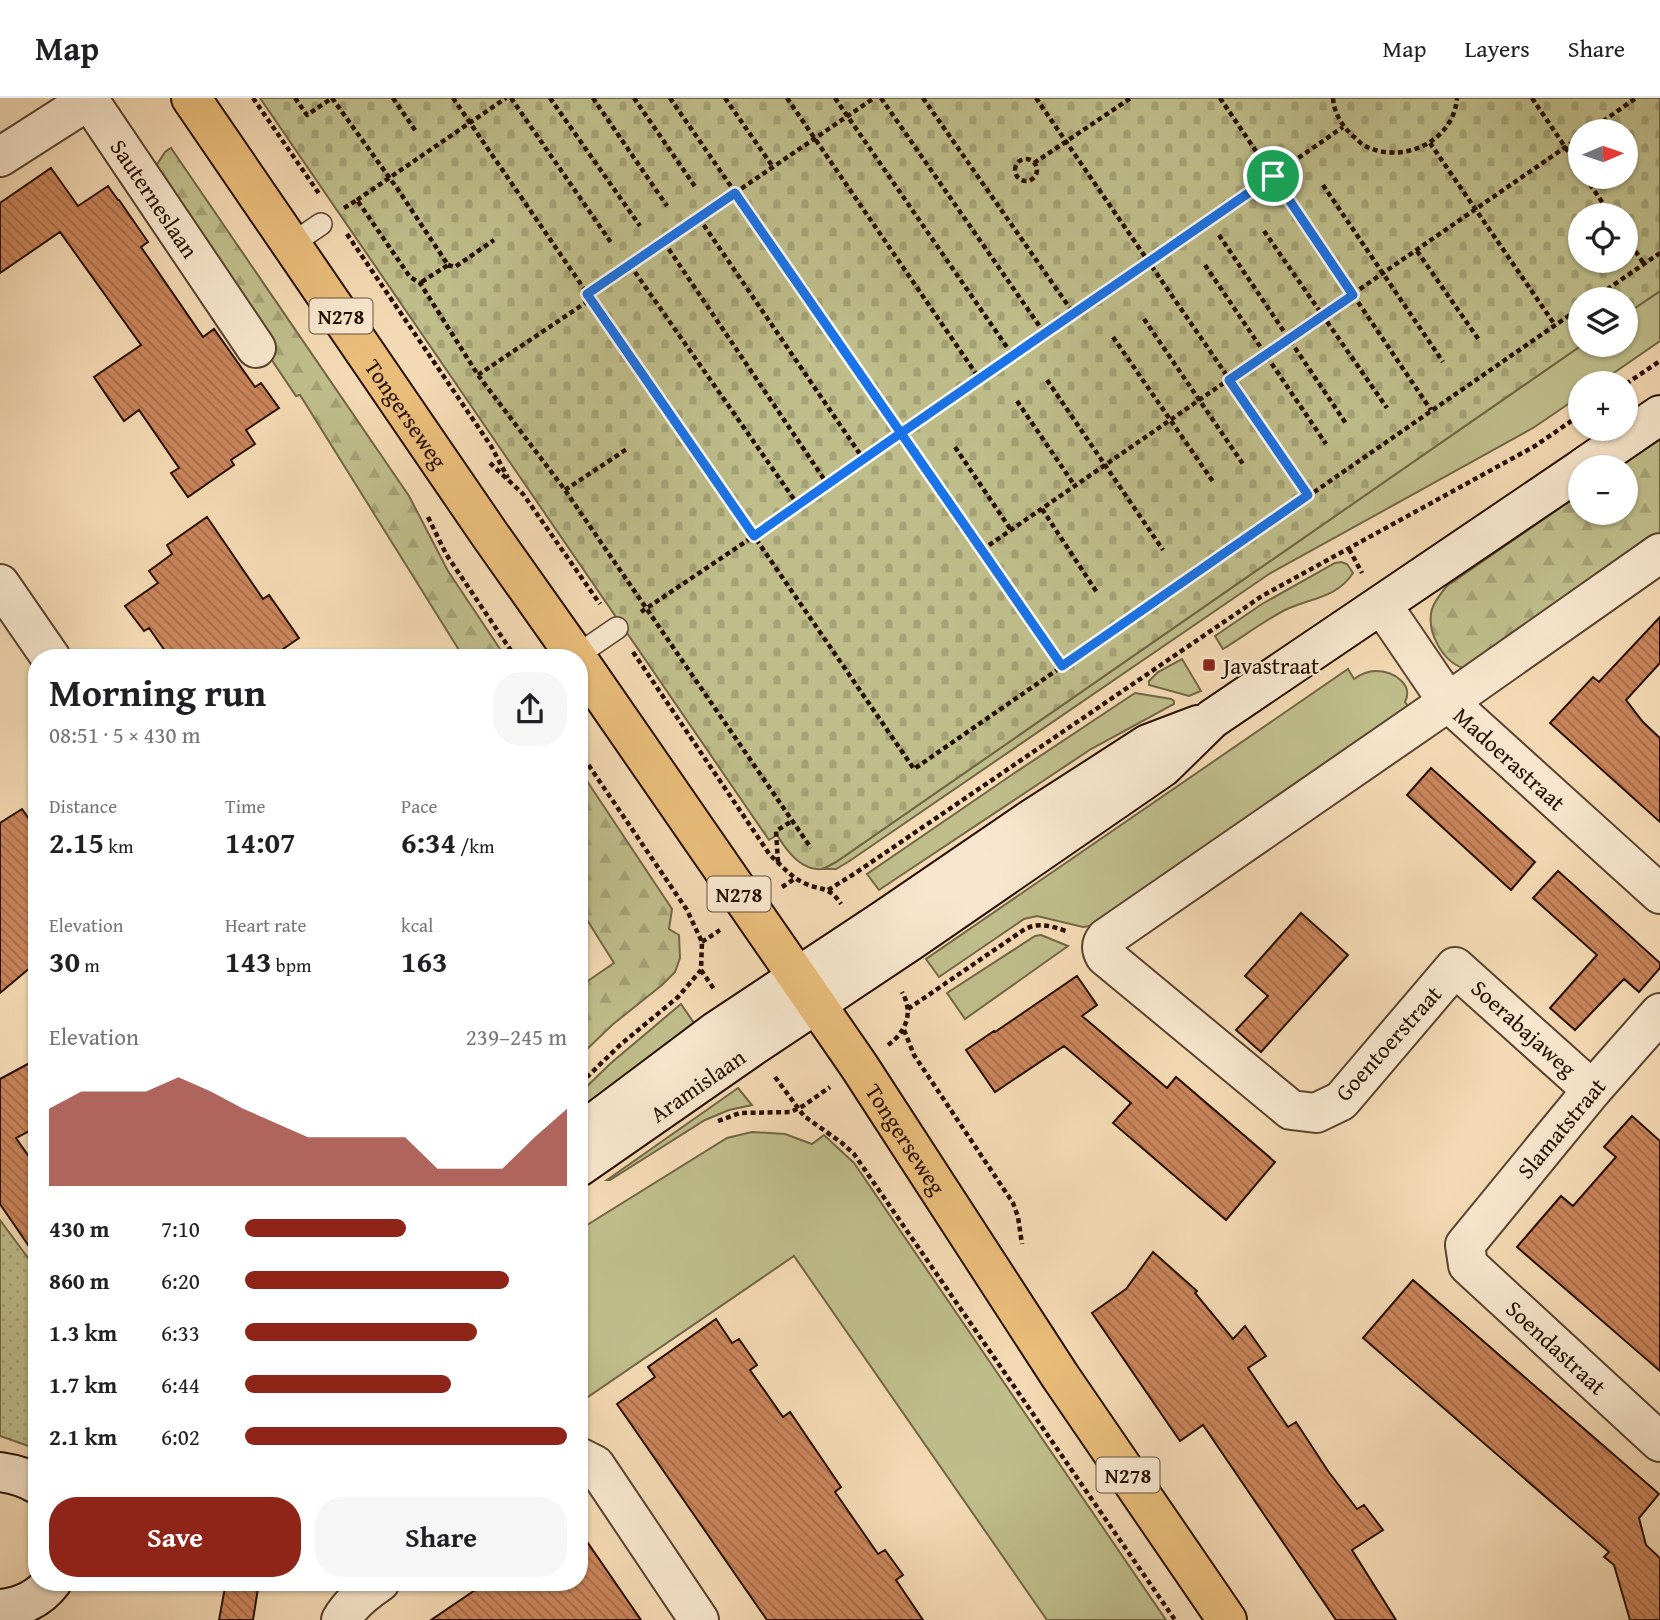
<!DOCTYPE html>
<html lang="en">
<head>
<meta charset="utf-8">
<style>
  :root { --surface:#fff; --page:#f6f6f6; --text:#202124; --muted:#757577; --line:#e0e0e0; --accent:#8f2418 }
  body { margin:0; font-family:"Gentium Book Plus",serif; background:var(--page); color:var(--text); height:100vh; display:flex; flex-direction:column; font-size:26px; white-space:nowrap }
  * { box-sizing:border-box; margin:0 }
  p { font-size:23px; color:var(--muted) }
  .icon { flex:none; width:38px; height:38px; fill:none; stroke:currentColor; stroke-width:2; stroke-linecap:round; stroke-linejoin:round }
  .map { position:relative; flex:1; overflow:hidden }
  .drawer { position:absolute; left:28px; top:551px; width:560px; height:942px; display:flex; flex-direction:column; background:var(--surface); border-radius:28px; box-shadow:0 2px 5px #0004 }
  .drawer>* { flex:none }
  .needle { width:46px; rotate:88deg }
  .buttons { position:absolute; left:1568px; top:21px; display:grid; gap:14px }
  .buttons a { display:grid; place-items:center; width:70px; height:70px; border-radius:50%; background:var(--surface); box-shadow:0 2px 5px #0004; font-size:35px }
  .pin { position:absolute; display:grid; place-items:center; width:60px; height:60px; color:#fff; margin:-30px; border:4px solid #fff; border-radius:50%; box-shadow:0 2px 7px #0007 }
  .round { display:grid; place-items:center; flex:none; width:74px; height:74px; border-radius:28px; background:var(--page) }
  .summary { display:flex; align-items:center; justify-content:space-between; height:119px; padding:0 21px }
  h1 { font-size:38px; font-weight:700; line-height:52px }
  .figures { display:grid; grid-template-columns:repeat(3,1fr); gap:10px; height:119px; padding:7px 21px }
  .figures div { display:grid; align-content:center }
  .figures b { font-size:30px; font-weight:700 }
  .figures small { font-size:19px; font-weight:400 }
  .figures p { font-size:19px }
  .chart { height:196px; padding:14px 21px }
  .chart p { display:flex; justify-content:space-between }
  .chart svg { width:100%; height:126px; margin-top:7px; fill:var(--accent); opacity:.7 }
  .cta { display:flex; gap:14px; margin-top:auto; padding:14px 21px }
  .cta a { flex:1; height:80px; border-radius:28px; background:var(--accent); color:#fff; font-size:28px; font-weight:700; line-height:80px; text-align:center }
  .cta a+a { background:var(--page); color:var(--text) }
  ul { padding:0 21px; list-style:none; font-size:23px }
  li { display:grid; grid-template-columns:112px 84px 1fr; align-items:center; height:52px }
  li i { height:18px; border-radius:9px; background:var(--accent) }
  header { display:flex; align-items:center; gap:42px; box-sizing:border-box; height:98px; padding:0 35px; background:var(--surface); border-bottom:2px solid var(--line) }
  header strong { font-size:33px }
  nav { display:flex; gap:38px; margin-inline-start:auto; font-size:24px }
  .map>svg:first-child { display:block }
  .grass { fill:#bfbe8b; stroke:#736647; stroke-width:2 }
  .forest { fill:url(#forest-firs); stroke:#736647; stroke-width:2 }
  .cemetery { fill:url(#cemetery-stones); stroke:#736647; stroke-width:2; fill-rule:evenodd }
  .park { fill:url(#park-dots); stroke:#736647; stroke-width:2 }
  .building { fill:url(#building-back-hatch); stroke:#270f03; stroke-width:2 }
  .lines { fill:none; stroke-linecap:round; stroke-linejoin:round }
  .lane-casing { stroke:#5a422f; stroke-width:24 }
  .street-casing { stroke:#5a422f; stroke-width:42 }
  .secondary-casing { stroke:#270f03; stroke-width:42 }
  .primary-casing { stroke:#270f03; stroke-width:42 }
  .path { stroke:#270f03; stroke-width:4.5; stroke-dasharray:5 3.5; stroke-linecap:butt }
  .lane { stroke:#f8e7ce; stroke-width:21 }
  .street { stroke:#f8e7ce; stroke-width:38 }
  .secondary { stroke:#f8e7ce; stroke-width:38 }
  .primary { stroke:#eabd7a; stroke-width:38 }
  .route-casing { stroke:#fff; stroke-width:14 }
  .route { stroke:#1a73e8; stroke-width:9 }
  .poi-dot { fill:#8f2418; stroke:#f8e7ce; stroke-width:2.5 }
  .labels { text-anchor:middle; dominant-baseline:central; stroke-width:5; stroke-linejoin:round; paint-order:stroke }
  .shield { fill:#f8e7ce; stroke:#665040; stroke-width:2 }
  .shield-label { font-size:21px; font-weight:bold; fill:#270f03 }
  .street-label { font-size:23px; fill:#270f03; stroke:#f8e7ce }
  .poi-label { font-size:23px; fill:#270f03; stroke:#f8e7ce; text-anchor:start }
</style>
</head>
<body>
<header>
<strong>Map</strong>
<nav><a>Map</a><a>Layers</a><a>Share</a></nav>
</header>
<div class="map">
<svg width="1660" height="1522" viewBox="0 0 1660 1522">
  <defs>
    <pattern id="forest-firs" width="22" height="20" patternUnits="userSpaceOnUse" patternTransform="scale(1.75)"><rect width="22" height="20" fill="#bfbe8b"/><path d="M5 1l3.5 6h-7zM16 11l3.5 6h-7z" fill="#a4a276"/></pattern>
    <pattern id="cemetery-stones" width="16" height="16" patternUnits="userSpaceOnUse" patternTransform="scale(1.75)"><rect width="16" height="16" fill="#bfbe8b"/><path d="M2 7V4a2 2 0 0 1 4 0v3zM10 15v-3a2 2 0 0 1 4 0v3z" fill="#a4a276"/></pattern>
    <pattern id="park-dots" width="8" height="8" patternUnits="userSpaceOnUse" patternTransform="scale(1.75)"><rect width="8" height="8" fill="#bfbe8b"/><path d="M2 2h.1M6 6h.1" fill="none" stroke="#a4a276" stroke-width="1.8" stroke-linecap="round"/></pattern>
    <pattern id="building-back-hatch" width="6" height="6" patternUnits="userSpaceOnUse" patternTransform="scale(1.75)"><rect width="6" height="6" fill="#ca855b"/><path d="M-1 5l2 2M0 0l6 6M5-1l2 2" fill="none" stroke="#a46b49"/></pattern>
  </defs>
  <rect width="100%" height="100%" fill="#f4dab4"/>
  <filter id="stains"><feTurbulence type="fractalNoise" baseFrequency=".00286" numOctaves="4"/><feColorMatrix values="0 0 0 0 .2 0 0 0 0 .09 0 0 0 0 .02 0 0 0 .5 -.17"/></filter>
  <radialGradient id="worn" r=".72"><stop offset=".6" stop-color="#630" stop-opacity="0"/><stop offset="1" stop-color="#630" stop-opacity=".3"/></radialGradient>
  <path class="grass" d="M 1660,193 L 1660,243 L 1599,285 L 1580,285 L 1580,298 L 1533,330 L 1269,476 L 848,764 L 836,771 L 818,771 L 827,769 L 836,764 L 1582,247 L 1626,247 L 1626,216 Z
    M 1341,464 L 1347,466 L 1353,475 C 1337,500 1310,500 1285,512 C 1264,523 1244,538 1223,551 L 1215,538 L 1262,506 L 1335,465 Z
    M 1182,561 L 1201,593 L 1189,598 L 1149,587 L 1149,583 L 1158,574 Z
    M 1348,571 L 1354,581 C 1361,576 1368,573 1376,573 C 1393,573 1414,586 1405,604 L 1411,612 L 1098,827 L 1083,829 L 1037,818 L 1024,821 L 939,879 L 926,861 Z
    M 1135,595 L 1171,601 L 1174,603 L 1174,606 L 1091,651 L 879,792 L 867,776 L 1013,676 Z
    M 1041,837 L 1068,848 L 965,921 L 947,895 L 1035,838 Z
    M 681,906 L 696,928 L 579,1025 L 579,996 L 611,965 Z
    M 738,990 L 752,1007 L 729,1012 L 705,1022 L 610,1082 L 607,1082 Z
    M 752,1034 L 785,1036 L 812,1046 L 824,1037 L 854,1065 L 1166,1522 L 1047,1522 L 794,1158 L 579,1305 L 579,1132 L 727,1040 Z"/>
  <path class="forest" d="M 171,50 L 409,398 L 448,473 L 506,560 L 464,560 L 300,297 L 296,298 L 149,79 L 165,54 Z
    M 1660,341 L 1660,438 L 1463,570 C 1442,563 1426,533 1432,511 C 1435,502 1441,495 1447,488 L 1580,396 L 1580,415 L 1626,415 L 1626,369 L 1619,369 Z
    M 579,671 L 672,811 L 669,831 L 679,837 L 680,860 L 675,874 L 662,887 L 612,927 L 579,959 L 579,889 L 614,865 L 579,809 Z"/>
  <path class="cemetery" d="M 260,0 L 1660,0 L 1660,193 L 1626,216 L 1626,201 L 1580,201 L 1580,247 L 1582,247 L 836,764 C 831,766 827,770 821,771 C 801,773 786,752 777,737 L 769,742 ZM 1580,33 L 1626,33 L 1626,79 L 1580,79 ZM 1580,117 L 1626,117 L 1626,163 L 1580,163 Z"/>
  <path class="park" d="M 0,1122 L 37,1172 L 37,1351 L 0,1338 Z"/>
  <path class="building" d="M 51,70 L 78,108 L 108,88 L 118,102 L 119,102 L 148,144 L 141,149 L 203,239 L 214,231 L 255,289 L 261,285 L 279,310 L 246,332 L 255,346 L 231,362 L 234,367 L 188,399 L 171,375 L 179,370 L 139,312 L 124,323 L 94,279 L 141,247 L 60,134 L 0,175 L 0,105 Z
    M 207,419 L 263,501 L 269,497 L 299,540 L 270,560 L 170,560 L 149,530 L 144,533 L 125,508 L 158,485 L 149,473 L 172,456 L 167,447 Z
    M 1660,519 L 1660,565 L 1626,602 L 1643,624 L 1660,640 L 1660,724 L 1550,625 L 1593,579 L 1599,584 Z
    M 1431,670 L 1535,764 L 1511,792 L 1407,697 Z
    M 22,711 L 37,732 L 37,864 L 0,895 L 0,725 Z
    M 1558,773 L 1660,865 L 1660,870 L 1639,894 L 1624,881 L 1575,932 L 1550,910 L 1597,857 L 1533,800 Z
    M 1301,815 L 1348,857 L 1261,954 L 1236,932 L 1268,898 L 1245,878 Z
    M 1077,878 L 1097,907 L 1082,918 L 1167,990 L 1176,979 L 1275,1064 L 1226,1122 L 1113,1025 L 1131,1005 L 1064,948 L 995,994 L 966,952 L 994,933 L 995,934 Z
    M 37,961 L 37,1029 L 16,1040 L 37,1070 L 37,1160 L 0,1106 L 0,981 Z
    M 1632,1018 L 1660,1043 L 1660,1273 L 1517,1149 L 1561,1098 L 1573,1108 L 1616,1059 L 1604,1049 Z
    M 1153,1154 L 1197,1193 L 1195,1195 L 1233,1241 L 1245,1228 L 1266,1258 L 1248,1270 L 1288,1329 L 1296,1324 L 1328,1373 L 1357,1411 L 1364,1407 L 1383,1432 L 1352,1452 L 1396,1522 L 1336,1522 L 1203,1327 L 1180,1343 L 1092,1215 L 1126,1191 Z
    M 1413,1182 L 1659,1396 L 1639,1420 L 1646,1447 L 1660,1460 L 1660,1522 L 1630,1522 L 1614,1467 L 1604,1459 L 1609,1454 L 1363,1240 Z
    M 716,1221 L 732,1245 L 739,1241 L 757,1267 L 750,1272 L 783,1319 L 790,1314 L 841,1389 L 835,1394 L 878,1456 L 885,1452 L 903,1477 L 896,1482 L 923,1522 L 767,1522 L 617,1306 L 655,1279 L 648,1269 Z
    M 579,1432 L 641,1522 L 431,1522 L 487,1484 L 579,1484 Z
    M 226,1484 L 259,1484 L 253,1522 L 219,1522 Z"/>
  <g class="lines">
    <g class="lane-casing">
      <path id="lane" d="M 292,146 L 321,126
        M 576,558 L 617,530"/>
    </g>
    <g class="street-casing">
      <g id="street">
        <path id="s1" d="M 0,59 L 89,2 L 256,250"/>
        <path d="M 0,486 L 51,560"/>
        <path id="s2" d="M 1382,507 L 1448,604 L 1660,796"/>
        <path id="s3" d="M 1660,915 L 1592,992 L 1465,1147 L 1468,1167 L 1660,1344"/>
        <path d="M 1592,992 L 1455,869 L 1341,1003 L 1316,1015 L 1291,1012 L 1105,858 C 1101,851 1101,846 1106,840 L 1448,604 L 1660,455"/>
        <path d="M 579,1359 L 595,1367 L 699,1522"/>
        <path d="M 341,1522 C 350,1506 365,1494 380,1484"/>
      </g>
    </g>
    <g class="secondary-casing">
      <g id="secondary">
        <path d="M 1584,369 L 1660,317"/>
        <path d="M 579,1036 L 716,933 L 885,821 L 1030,722 L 1148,646 L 1198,627"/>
        <path id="s4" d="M 579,1069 L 753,948 L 912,842 L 1163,669 L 1212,621 L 1580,372"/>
        <path d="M 0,1374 C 14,1376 25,1379 37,1386"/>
        <path d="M 0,1511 C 21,1509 39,1501 52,1484"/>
      </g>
    </g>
    <g class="primary-casing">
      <g id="primary">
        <path id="s5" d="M 191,0 L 490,437 L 577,560"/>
        <path id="s6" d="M 579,563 L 859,968 L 1060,1278 L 1227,1522"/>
      </g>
    </g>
    <path class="path" d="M 253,0 L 320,97
      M 295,0 L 307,17 L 332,0 L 399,93 L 448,167 L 420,185
      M 393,0 L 417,35
      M 453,0 L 914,671 L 1580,210
      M 511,0 L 612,146
      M 550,0 L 640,128
      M 593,0 L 667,108
      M 634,0 L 696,90
      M 670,0 L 1062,568
      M 725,0 L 773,69
      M 787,0 L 979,280
      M 835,0 L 1013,258
      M 881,0 L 1045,236
      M 923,0 L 1074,216
      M 1036,0 L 1309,397
      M 1220,0 L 1431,312
      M 1333,0 C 1334,15 1342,28 1353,38 C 1357,41 1361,46 1365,48 C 1403,67 1454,43 1457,0
      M 1532,0 L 1580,71
      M 1589,33 L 1636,0
      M 1430,45 L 1555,227
      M1015 72a11 11 0 1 1 22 0a11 11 0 1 1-22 0Z
      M 1034,65 L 1131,0
      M 1585,79 L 1611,117
      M 1323,87 L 1443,264
      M 357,102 L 506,0
      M 344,110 L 357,102 L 410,179 L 420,185 L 478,277 L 565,392 L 811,750
      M 699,120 L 864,362
      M 1264,133 L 1387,310
      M 347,136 L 491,348 L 508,380
      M 1219,137 L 1347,327
      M 1626,139 L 1644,166
      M 664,144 L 828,387
      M 1417,153 L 1479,242
      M 448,167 L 455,169 L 494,142
      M 630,167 L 798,407
      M 1205,167 L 1326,346
      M 587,196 L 874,0
      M 1593,201 L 1660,155
      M 1144,221 L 1243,366
      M 1113,239 L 1214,385
      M 478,277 L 591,201
      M 1047,282 L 1163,452
      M 1626,286 L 1660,263
      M 1017,303 L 1075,388
      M 955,349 L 1011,432
      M 490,365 L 523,396 L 600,506
      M 565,392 L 627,351
      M 1042,411 L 1098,496
      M 428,419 L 446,456 L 516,560
      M 1349,451 L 1362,475
      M 982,452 L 1580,39
      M 641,514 L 754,438 L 979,280 L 1045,236 L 1343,29
      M 633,554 L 770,757 C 780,766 790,778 802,784 C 819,793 829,787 841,806
      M 579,653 L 687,812 L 702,844 L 701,872 L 678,899 L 620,947 L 587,979
      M 778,764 L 776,733 L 792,723
      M 782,789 L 796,780
      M 828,792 L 854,776 L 1262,498 L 1535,348 L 1580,317
      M 702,844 L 720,832
      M 701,872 L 714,891
      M 908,911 L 1025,831 C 1039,824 1051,828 1066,833
      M 904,932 L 914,957 L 1013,1105 L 1018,1119 L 1022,1146
      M 888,947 C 906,934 914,915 902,894
      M 775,979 L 804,1018 L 842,1045 L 854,1056 L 1175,1522
      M 718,1023 L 740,1015 L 791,1014 L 803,1008 L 830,989"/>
    <use href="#lane" class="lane"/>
    <use href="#street" class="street"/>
    <use href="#secondary" class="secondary"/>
    <use href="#primary" class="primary"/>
  </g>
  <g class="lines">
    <g class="route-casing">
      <path id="route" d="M 1273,78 C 1100,198 926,316 754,438 L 587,196 L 735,95 C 844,252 953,410 1062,568 L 1308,397 L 1229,282 L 1353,197 L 1273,78"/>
    </g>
    <use href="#route" class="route"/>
  </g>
  <rect class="poi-dot" x="1202" y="560" width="14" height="14" rx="3.5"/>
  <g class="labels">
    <g class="shield">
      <rect x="309.5" y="200.5" width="63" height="35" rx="5"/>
      <rect x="707.5" y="778.5" width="63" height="35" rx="5"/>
      <rect x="1096.5" y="1359.5" width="63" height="35" rx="5"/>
    </g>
    <g class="shield-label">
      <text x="341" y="218">N278</text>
      <text x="739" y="796">N278</text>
      <text x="1128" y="1377">N278</text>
    </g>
    <g class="street-label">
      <text stroke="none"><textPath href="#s1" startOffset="224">Sauterneslaan</textPath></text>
      <text stroke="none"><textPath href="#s5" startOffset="382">Tongerseweg</textPath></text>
      <text stroke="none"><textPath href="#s2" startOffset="201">Madoerastraat</textPath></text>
      <text transform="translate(1524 930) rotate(42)">Soerabajaweg</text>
      <text transform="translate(1388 945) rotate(-48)">Goentoerstraat</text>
      <text stroke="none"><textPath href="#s4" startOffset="144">Aramislaan</textPath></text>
      <text transform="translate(1561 1030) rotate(-50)">Slamatstraat</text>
      <text stroke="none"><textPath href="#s6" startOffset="579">Tongerseweg</textPath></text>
      <text stroke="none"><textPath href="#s3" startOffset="444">Soendastraat</textPath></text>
    </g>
    <g class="poi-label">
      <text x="1223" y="567">Javastraat</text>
    </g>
  </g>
  <rect width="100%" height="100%" filter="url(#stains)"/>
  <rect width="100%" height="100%" fill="url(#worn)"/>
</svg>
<div class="buttons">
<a><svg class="needle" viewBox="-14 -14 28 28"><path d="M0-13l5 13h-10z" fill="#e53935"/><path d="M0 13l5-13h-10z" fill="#757577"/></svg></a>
<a><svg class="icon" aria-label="locate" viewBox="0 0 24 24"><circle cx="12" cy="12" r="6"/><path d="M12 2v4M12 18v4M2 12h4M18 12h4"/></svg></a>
<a><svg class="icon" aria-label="layers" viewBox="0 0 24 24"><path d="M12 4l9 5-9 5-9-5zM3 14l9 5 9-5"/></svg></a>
<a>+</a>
<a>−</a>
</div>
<div class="pin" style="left:1273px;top:78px;background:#1e9e55"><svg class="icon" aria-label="arrive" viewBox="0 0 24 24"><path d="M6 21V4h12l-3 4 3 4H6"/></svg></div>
<section class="drawer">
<div class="summary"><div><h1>Morning run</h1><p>08:51 · 5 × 430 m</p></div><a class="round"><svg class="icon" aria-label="share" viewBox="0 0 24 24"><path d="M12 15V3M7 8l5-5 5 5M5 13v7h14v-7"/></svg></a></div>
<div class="figures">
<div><p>Distance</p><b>2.15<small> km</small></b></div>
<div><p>Time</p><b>14:07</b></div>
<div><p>Pace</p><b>6:34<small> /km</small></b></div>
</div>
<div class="figures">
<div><p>Elevation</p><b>30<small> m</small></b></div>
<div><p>Heart rate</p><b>143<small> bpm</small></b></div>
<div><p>kcal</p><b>163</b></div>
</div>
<div class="chart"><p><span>Elevation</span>239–245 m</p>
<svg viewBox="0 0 160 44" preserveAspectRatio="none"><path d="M0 44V17L10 11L20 11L30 11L40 6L50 11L60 17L70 22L80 27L90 27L100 27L110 27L120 38L130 38L140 38L150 27L160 17V44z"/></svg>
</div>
<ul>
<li><b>430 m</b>7:10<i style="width:50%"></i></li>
<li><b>860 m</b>6:20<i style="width:82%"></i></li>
<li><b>1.3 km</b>6:33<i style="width:72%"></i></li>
<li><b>1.7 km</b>6:44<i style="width:64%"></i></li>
<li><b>2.1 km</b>6:02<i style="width:100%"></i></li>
</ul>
<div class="cta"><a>Save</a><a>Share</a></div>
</section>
</div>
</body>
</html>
